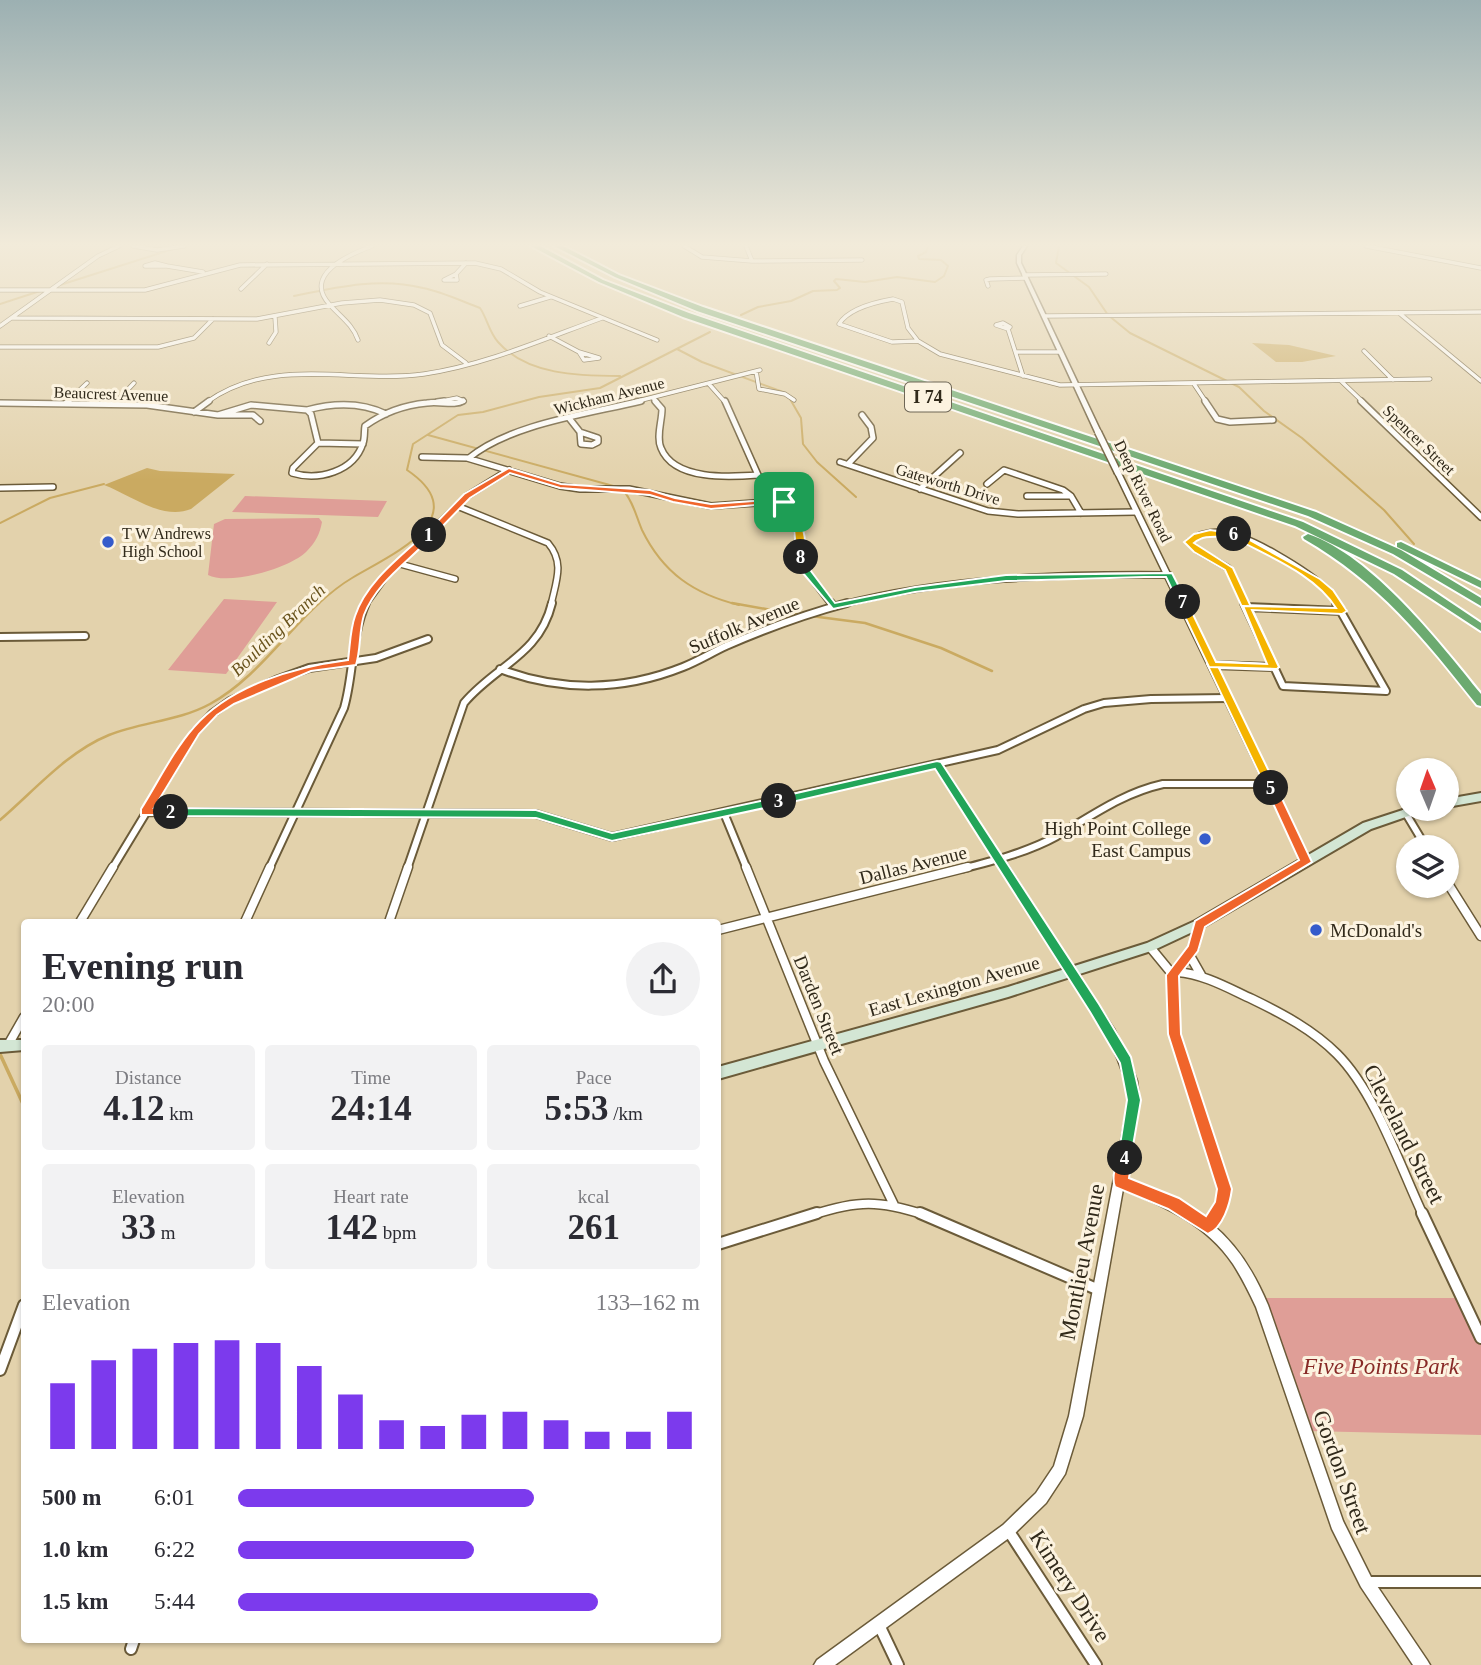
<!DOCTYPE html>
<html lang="en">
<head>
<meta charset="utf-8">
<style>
  :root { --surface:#fff; --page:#f2f2f3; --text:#2b2b33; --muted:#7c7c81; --accent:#7c3aed }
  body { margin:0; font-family:Georgia,serif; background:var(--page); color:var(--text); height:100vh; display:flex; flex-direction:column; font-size:26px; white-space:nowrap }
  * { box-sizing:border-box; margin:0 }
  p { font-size:23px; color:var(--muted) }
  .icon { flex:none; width:38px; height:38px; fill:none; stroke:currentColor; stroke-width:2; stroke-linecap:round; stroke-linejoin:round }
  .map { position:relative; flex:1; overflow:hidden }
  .side { position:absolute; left:21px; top:919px; width:700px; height:724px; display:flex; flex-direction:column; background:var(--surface); border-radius:7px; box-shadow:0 2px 5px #0004 }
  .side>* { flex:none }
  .needle { width:46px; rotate:358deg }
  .fabs { position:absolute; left:1396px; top:758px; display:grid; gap:14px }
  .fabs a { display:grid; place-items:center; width:63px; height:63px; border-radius:50%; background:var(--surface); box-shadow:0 2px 5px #0004; font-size:35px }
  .pin { position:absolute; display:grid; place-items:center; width:60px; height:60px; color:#fff; margin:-30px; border-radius:14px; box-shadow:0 4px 10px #0006 }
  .km { position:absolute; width:35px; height:35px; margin:-18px; border-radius:50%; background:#222; color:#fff; font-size:19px; line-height:35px; text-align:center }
  .round { display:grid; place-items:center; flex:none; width:74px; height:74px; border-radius:37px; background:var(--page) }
  .overview { display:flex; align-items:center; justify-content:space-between; height:119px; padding:0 21px }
  h1 { font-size:38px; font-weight:600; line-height:52px }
  .stats { display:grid; grid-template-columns:repeat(3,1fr); gap:10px; height:119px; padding:7px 21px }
  .stats div { display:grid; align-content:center; border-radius:7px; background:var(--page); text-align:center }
  .stats b { font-size:35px; font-weight:600 }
  .stats small { font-size:19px; font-weight:400 }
  .stats p { font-size:19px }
  .chart { height:196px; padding:14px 21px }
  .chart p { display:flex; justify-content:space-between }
  .chart svg { width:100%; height:126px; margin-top:7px; stroke:var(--accent); stroke-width:6 }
  ul { padding:0 21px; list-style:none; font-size:23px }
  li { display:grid; grid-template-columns:112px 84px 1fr; align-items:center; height:52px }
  li i { height:18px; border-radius:9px; background:var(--accent) }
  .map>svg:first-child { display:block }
  .green { fill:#df9e97 }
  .water { fill:#caaa61 }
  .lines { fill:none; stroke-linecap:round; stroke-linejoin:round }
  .stream-far2 { stroke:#caaa61; stroke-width:2 }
  .stream-far1 { stroke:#caaa61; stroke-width:2.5 }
  .stream { stroke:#caaa61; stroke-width:3.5 }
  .minor-far4-casing { stroke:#6b5b39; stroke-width:5 }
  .minor-far3-casing { stroke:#6b5b39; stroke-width:8 }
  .minor-far2-casing { stroke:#6b5b39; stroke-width:10 }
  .minor-far1-casing { stroke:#6b5b39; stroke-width:11 }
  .minor-casing { stroke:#6b5b39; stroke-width:14 }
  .tertiary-casing { stroke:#6b5b39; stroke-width:3 }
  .secondary-casing { stroke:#6b5b39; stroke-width:4 }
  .motorway-casing { stroke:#fff; stroke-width:4 }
  .minor-far4 { stroke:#fff; stroke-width:3.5 }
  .minor-far3 { stroke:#fff; stroke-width:5 }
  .minor-far2 { stroke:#fff; stroke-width:6 }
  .minor-far1 { stroke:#fff; stroke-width:8 }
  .minor { stroke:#fff; stroke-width:10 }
  .tertiary { fill:#fff; fill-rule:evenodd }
  .secondary { fill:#d3e6d4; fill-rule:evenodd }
  .motorway { fill:#6caa70; fill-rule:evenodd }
  .tertiary-bridge-casing { stroke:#6b5b39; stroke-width:9; stroke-linecap:butt }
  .tertiary-bridge { stroke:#fff; stroke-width:6 }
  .split-1 { fill:#f0652b; stroke:#fff; stroke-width:2 }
  .split-2 { fill:#f0652b; stroke:#fff; stroke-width:2 }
  .split-3 { fill:#22a559; stroke:#fff; stroke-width:2 }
  .split-4 { fill:#22a559; stroke:#fff; stroke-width:2 }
  .split-5 { fill:#f0652b; stroke:#fff; stroke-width:2 }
  .split-6 { fill:#f5b400; stroke:#fff; stroke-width:2 }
  .split-7 { fill:#f5b400; stroke:#fff; stroke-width:2 }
  .split-8 { fill:#22a559; stroke:#fff; stroke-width:2 }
  .split-9 { fill:#f5b400; stroke:#fff; stroke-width:2 }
  .poi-dot { fill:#355bcb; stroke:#fcf3e0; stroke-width:2.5 }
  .labels { text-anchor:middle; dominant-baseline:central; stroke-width:6; stroke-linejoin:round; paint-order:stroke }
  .far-street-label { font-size:16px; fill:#312a1b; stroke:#fcf3e0 }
  .far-poi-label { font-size:16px; fill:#312a1b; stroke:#fcf3e0; text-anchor:start }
  .shield { fill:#fcf3e0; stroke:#6e6656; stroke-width:2 }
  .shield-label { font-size:18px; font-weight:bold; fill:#312a1b }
  .far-water-label { font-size:18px; font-style:italic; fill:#69531c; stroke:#fcf3e0 }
  .street-label { font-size:19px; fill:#312a1b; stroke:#fcf3e0 }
  .poi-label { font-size:19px; fill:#312a1b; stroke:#fcf3e0; text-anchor:end }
  .near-street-label { font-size:23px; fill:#312a1b; stroke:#fcf3e0 }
  .near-park-label { font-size:23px; font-style:italic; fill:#882a27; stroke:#fcf3e0 }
</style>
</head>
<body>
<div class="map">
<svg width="1481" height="1665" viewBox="0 0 1481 1665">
  <rect width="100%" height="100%" fill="#e3d2ac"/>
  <path class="green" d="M 245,496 L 387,501 L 378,517 L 232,512 Z
    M 319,518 L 322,522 C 320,533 316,542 307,551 C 291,568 229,586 208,575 L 214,524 L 225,519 Z
    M 224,599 L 277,602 L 226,674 L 168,670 Z
    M 1265,1298 L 1462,1298 L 1481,1340 L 1481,1435 L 1308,1431 Z"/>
  <path class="water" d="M 1252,343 L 1289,345 L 1336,356 L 1302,362 L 1276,362 Z
    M 147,468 L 160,471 L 235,474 L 191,509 C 162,521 129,494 104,485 Z"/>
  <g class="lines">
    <path class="stream-far2" d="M 1059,246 L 1056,263 L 1089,287 L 1108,315 L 1130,333 L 1239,387 L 1264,411 L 1302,438 L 1384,510 L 1414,544
      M 60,285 L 173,249
      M 294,296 C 337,287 380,277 423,288 C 443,292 461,301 480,308 C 487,318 489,332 498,342 C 527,375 579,376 620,376
      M 0,304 L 40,291
      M 741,315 L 758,307 L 791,301 L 813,291 L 837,290 L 840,288 L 834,281 L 836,279 L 865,282 L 897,277 L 935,282 L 944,276 L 948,266 L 941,260 L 919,259 L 918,256 L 926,252 L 928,246
      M 677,349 L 702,362 L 783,392
      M 790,399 L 801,418 L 803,444 L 817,462 L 856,497
      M 428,435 L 617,487
      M 623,490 C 633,501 636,516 642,530 C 663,573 694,594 739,605
      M 0,523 L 50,498 L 104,484
      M 317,605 C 328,595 340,585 352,578 C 390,555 478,518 407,470 L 413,444 L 458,415 L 483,412 L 539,397 L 600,388 L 710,332"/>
    <path class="stream-far1" d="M 732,603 L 800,615
      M 811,616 L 865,623 L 941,648 L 992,671
      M 0,820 C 34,791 67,752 109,735 C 141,722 179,721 210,704 C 254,680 283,636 319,603"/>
    <path class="stream" d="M 0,1054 L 24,1106"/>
    <g class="minor-far4-casing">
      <path id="minor-far4" d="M 133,246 L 157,250 L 184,246
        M 684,246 L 702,257 L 752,261
        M 746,246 L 752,261 L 862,260
        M 1366,246 L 1481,268
        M 155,263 L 167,266 L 145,266 Z
        M 167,266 L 203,272
        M 456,274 L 457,280 L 444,280 Z
        M 456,274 L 466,263
        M 1024,275 L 1106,274
        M 988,286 L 986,280 L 990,279 L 1026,278
        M 241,289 L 267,264
        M 0,290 L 145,290 L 240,265 L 475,263 L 501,269 L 540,292 L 657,340
        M 893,299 L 902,302 L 908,328 L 918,341 L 892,342 L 839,324 C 849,308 876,302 893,299 Z
        M 520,306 L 550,297
        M 1399,313 L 1481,381
        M 1044,316 L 1481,312
        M 12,318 L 257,319 L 342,303 L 380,300 L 414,305 L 430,313 L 442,345 L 466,363
        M 1003,323 L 1010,327 L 1008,329 L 996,325 Z
        M 0,326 L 98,256 L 119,246
        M 1008,329 L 1023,376
        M 549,336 L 579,352
        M 358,340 C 353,325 341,317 330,305 C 302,275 348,255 372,246
        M 918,341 L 940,354 L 1060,385 L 1430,379
        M 269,343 L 276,332 L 275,317
        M 0,347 L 158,347 L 194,338 L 213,319
        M 1364,351 L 1393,380
        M 579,352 L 599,358 L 584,360 Z
        M 1017,352 L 1059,352
        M 756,371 L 759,389 L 785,394 L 794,400
        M 1341,381 L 1363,402
        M 709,384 L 725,402
        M 1194,384 L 1206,402
        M 653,398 L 657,402
        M 67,402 L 87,383
        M 116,402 L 134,383
        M 207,402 C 272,355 351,384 424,374 C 485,365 544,339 602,318
        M 431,402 L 441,402
        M 437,402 L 457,398 L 464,401 L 461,402
        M 634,402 L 760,370"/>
    </g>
    <g class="minor-far3-casing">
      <path id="minor-far3" d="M 655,401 L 662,409 C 662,421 656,437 661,448 C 674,481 730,477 758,475
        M 725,401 L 758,475 L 794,511 L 802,560 L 807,572 L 832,605
        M 1205,401 L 1217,419 L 1230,422 L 1273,420
        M 1361,401 L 1481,517
        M 437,402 L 444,401
        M 0,403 L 147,405 L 218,415 L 253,415 L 260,421
        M 66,403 L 69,401
        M 114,404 L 117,401
        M 307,410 C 333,403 361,402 386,414
        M 194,412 L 209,401
        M 218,415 L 251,405 L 307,410 L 311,414 L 318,443 L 293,468 L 292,473 C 318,481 354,472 363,443 C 365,438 364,431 365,426 C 383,413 405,405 427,403 C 439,401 455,406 463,401
        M 569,418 L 580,432
        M 580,432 L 598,438 L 598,442 L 592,445 L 581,444 Z
        M 318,443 L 363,444
        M 422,457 L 467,458 L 560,486 L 580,489 L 629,489 L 711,506 L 784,501
        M 469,458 C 510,424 588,414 641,401
        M 840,462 L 988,511 L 1018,514 L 1136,512
        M 848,464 L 873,438 L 871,427 L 862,415
        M 987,484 L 1004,470 L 1063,490 L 1071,496 L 1081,513
        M 0,488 L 53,487
        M 920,489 L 960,453
        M 1027,496 L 1070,496
        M 457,506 L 548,543 C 565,563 556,581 551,605
        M 400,564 L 455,579
        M 365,605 L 386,576 L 467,496 L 509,470
        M 840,605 C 947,577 1059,574 1169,575
        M 1245,605 L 1228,568 L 1197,550 L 1189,542 C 1197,535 1208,532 1219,532 C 1246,532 1309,572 1329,591 C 1332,595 1335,600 1337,605"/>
    </g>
    <g class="minor-far2-casing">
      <path id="minor-far2" d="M 831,603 L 833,606
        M 1244,603 L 1283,686 L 1386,691 L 1336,603
        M 1246,607 L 1342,611
        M 0,637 L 85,636
        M 1212,665 L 1274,667
        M 500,669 C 560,692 623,691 683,667 C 698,661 711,653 726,646 C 765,629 806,614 847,603
        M 937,764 L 1005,869
        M 145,812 L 536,814 L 612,837 L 998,750 L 1084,709 L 1104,703 L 1151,699 L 1228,698
        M 1405,812 L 1426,847
        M 724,813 L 747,869
        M 112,869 L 195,732 L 213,713 L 230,701 L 276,680 L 309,668 L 376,658 L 428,639
        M 269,869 L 344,708 C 354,674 351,636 366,603
        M 407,869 L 464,703 C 496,665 539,656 552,603
        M 961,869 C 993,861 1028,852 1057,836 C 1093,815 1123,793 1163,784 L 1269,784"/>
    </g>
    <g class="minor-far1-casing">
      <path id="minor-far1" d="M 746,867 L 824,1061 L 894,1205
        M 1004,867 L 1071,972
        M 1447,882 L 1481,936
        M 80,922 L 113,867
        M 245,922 L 270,867
        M 389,922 L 408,867
        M 718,930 L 968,867
        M 1150,947 L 1173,975 L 1174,1034 L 1223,1181 L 1222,1204 L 1215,1215
        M 1189,954 L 1201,975
        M 1177,972 C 1204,974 1228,988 1252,999 C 1283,1014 1313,1030 1337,1054 C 1375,1092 1400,1166 1423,1215
        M 1176,973 L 1194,948 L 1199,924
        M 8,1045 L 24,1017
        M 812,1215 C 858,1200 879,1200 925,1215"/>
    </g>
    <g class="minor-casing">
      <path id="minor" d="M 920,1213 L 1099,1290
        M 1422,1213 L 1481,1338
        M 1208,1226 L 1216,1213
        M 718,1244 L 817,1213
        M 0,1370 L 24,1305
        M 1008,1530 L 1096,1665
        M 1367,1582 L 1481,1582
        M 879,1625 L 898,1665
        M 131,1649 L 134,1640"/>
    </g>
    <g class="tertiary-casing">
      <path id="tertiary" d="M 1023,246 L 1027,246 L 1021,255 L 1021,263 L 1101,432 L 1100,433 L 1095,432 L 1017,263 L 1017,255 Z
        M 1118,471 L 1121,473 L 1310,861 L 1309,863 L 1303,863 L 1302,861 L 1115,473 Z
        M 1071,968 L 1074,969 L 1114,1029 L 1131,1065 L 1137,1081 L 1139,1099 L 1125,1178 C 1198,1208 1236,1229 1268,1305 L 1343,1521 L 1371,1577 L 1427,1660 L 1430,1665 L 1413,1665 L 1361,1587 L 1332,1529 L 1256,1307 C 1249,1292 1242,1278 1233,1264 C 1207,1225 1165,1206 1123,1189 L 1083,1416 L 1065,1474 L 1046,1503 L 1013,1535 L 835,1665 L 814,1665 L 817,1660 L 1003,1525 L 1036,1493 L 1054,1466 L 1069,1416 L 1129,1099 C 1121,1049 1094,1016 1068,975 L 1066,972 L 1068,969 Z"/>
    </g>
    <g class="secondary-casing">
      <path id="secondary" d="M 1481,793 L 1481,801 L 1447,807 L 1447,799 Z
        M 1409,808 L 1424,808 L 1423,811 L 1371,829 L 1203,927 L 1154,950 L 1008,997 L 718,1079 L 718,1067 L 1008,987 L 1147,943 L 1195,921 L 1363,823 Z
        M 0,1040 L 24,1040 L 24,1050 L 0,1052 Z"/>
    </g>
    <g class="motorway-casing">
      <path id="motorway" d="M 531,246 L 540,246 L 603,280 L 689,313 L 1303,522 L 1402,570 L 1481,623 L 1481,631 L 1394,574 L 1295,526 L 683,317 L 599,282 Z
        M 554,246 L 563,246 L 619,275 L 703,307 L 1316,512 L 1401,550 L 1481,598 L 1481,606 L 1393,554 L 1308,516 L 697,311 L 615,277 Z
        M 1308,534 C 1372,556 1439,642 1481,694 L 1481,706 L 1477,705 C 1423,637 1380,583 1304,539 L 1303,537 Z
        M 1401,542 L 1481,581 L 1481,588 L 1397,547 L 1397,543 Z"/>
    </g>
    <use href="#minor-far4" class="minor-far4"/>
    <use href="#minor-far3" class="minor-far3"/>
    <use href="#minor-far2" class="minor-far2"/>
    <use href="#minor-far1" class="minor-far1"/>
    <use href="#minor" class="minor"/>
    <use href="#tertiary" class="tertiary"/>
    <use href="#secondary" class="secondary"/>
    <use href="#motorway" class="motorway"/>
    <g class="tertiary-bridge-casing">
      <path id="tertiary-bridge" d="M 1098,432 L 1118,473"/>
    </g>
    <use href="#tertiary-bridge" class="tertiary-bridge"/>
  </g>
  <linearGradient id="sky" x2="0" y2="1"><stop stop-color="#9cb0b2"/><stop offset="0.51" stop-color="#f2ebda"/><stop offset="1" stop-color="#f2ebda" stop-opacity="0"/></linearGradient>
  <rect width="1481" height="480" fill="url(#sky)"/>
  <path class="split-1" d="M 509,468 L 561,484 L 650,490 L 675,498 L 711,504 L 784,499 L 788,502 L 711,509 L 673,502 L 650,495 L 560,488 L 510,473 L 470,498 L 432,537 L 426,537 L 426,533 L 464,494 Z"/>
  <path class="split-2" d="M 426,533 L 433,535 C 410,561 377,581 364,615 C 359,631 361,649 356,665 L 311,671 L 234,704 L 217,715 L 199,734 L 154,808 L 175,809 L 175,815 L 141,815 L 141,809 C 158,782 173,751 194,727 C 231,685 294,667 348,660 C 350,646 350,630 355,616 C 366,582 400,557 426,533 Z"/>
  <path class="split-3" d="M 779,797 L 785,801 L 783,804 L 612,841 L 536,818 L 171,816 L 165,812 L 171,808 L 536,810 L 612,833 Z"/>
  <path class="split-4" d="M 937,761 L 941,762 L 1099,1004 L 1131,1057 L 1141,1100 L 1130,1163 L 1120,1163 L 1118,1158 L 1127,1100 L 1120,1063 L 1090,1012 L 935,769 L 779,805 L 774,801 L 779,797 Z"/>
  <path class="split-5" d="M 1271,785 L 1277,788 L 1312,862 L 1205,927 L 1198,951 L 1179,976 L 1181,1034 L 1232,1189 C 1230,1204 1223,1228 1208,1234 L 1168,1209 L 1115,1187 C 1111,1178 1116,1162 1120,1153 L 1125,1151 L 1130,1153 L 1132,1158 L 1129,1178 L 1179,1198 L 1206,1216 L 1215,1202 L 1217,1189 L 1168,1034 L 1166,975 L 1188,946 L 1195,921 L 1299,860 L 1266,788 Z"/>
  <path class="split-6" d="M 1210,530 L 1238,534 C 1224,541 1208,531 1194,543 L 1233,568 L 1279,667 L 1274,670 L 1219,668 L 1277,788 L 1271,792 L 1266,788 L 1207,664 L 1212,661 L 1268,664 L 1225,570 L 1194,552 L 1184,542 L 1194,534 Z"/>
  <path class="split-7" d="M 1231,533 L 1237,533 L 1320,579 L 1333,590 L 1347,611 L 1342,614 L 1252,610 L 1279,667 L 1277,669 L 1209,667 L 1178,602 L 1183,600 L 1187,602 L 1216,662 L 1267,664 L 1243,606 L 1336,608 C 1314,573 1266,556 1231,536 Z"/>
  <path class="split-8" d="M 798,555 L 804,555 L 811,571 L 835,603 L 915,587 L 1006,575 L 1172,573 L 1187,602 L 1179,604 L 1166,577 L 1144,577 L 1006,581 L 915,592 L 833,609 L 802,572 Z"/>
  <path class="split-9" d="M 781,500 L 787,500 C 802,515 808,538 804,559 L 797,557 L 793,520 Z"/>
  <g class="poi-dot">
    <circle cx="108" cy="542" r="7"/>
    <circle cx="1205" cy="839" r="7"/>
    <circle cx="1316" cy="930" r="7"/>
  </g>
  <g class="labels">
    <g class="far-street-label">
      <text transform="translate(111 394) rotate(2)">Beaucrest Avenue</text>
      <text transform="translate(609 396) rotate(-14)">Wickham Avenue</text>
      <text transform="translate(1419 440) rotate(44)">Spencer Street</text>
      <text transform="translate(948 484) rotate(17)">Gateworth Drive</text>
      <text transform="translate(1143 491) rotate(64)">Deep River Road</text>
    </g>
    <g class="far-poi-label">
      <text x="122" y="533">T W Andrews<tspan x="122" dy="18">High School</tspan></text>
    </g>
    <rect class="shield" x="905" y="382.5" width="46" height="29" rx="5"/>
    <g class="shield-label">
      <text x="928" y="397">I 74</text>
    </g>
    <g class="far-water-label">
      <text transform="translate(278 630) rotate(-44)">Boulding Branch</text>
    </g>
    <g class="street-label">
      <text transform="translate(744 625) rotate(-23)">Suffolk Avenue</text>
      <text transform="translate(913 865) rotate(-14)">Dallas Avenue</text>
      <text transform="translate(954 986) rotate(-16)">East Lexington Avenue</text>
      <text transform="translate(819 1005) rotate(68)">Darden Street</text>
    </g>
    <g class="poi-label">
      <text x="1191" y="828">High Point College<tspan x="1191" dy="22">East Campus</tspan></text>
      <text x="1330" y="930" text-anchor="start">McDonald's</text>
    </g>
    <g class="near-street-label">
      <text transform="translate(1404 1134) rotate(63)">Cleveland Street</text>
      <text transform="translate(1082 1262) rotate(-79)">Montlieu Avenue</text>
      <text transform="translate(1342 1472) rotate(70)">Gordon Street</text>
      <text transform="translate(1070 1586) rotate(57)">Kimery Drive</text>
    </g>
    <g class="near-park-label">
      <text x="1381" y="1366">Five Points Park</text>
    </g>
  </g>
</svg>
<div class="fabs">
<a><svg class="needle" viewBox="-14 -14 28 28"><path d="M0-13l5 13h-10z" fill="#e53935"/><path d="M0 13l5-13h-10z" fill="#7c7c81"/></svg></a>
<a><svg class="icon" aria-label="layers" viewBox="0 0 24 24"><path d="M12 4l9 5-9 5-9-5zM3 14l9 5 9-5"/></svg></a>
</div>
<div class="pin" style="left:784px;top:502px;background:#1e9e55"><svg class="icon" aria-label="arrive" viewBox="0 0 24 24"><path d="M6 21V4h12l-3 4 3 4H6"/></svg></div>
<b class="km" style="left:429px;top:535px">1</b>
<b class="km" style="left:171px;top:812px">2</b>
<b class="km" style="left:779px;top:801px">3</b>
<b class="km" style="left:1125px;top:1158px">4</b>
<b class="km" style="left:1271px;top:788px">5</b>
<b class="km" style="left:1234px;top:534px">6</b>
<b class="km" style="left:1183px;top:602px">7</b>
<b class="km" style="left:801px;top:557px">8</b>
<section class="side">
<div class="overview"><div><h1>Evening run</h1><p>20:00</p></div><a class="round"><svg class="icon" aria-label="share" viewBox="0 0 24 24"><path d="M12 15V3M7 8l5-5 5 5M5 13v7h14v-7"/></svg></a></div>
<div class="stats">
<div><p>Distance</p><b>4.12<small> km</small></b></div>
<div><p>Time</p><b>24:14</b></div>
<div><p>Pace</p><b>5:53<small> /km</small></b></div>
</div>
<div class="stats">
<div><p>Elevation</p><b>33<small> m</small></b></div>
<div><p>Heart rate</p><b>142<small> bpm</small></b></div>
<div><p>kcal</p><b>261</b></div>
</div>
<div class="chart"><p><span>Elevation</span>133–162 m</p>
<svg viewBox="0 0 160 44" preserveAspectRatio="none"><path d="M5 44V21M15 44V13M25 44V9M35 44V7M45 44V6M55 44V7M65 44V15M75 44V25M85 44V34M95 44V36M105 44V32M115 44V31M125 44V34M135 44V38M145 44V38M155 44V31"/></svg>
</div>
<ul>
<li><b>500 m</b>6:01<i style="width:64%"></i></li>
<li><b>1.0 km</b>6:22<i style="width:51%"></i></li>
<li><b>1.5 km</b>5:44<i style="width:78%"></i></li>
</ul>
</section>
</div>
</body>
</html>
